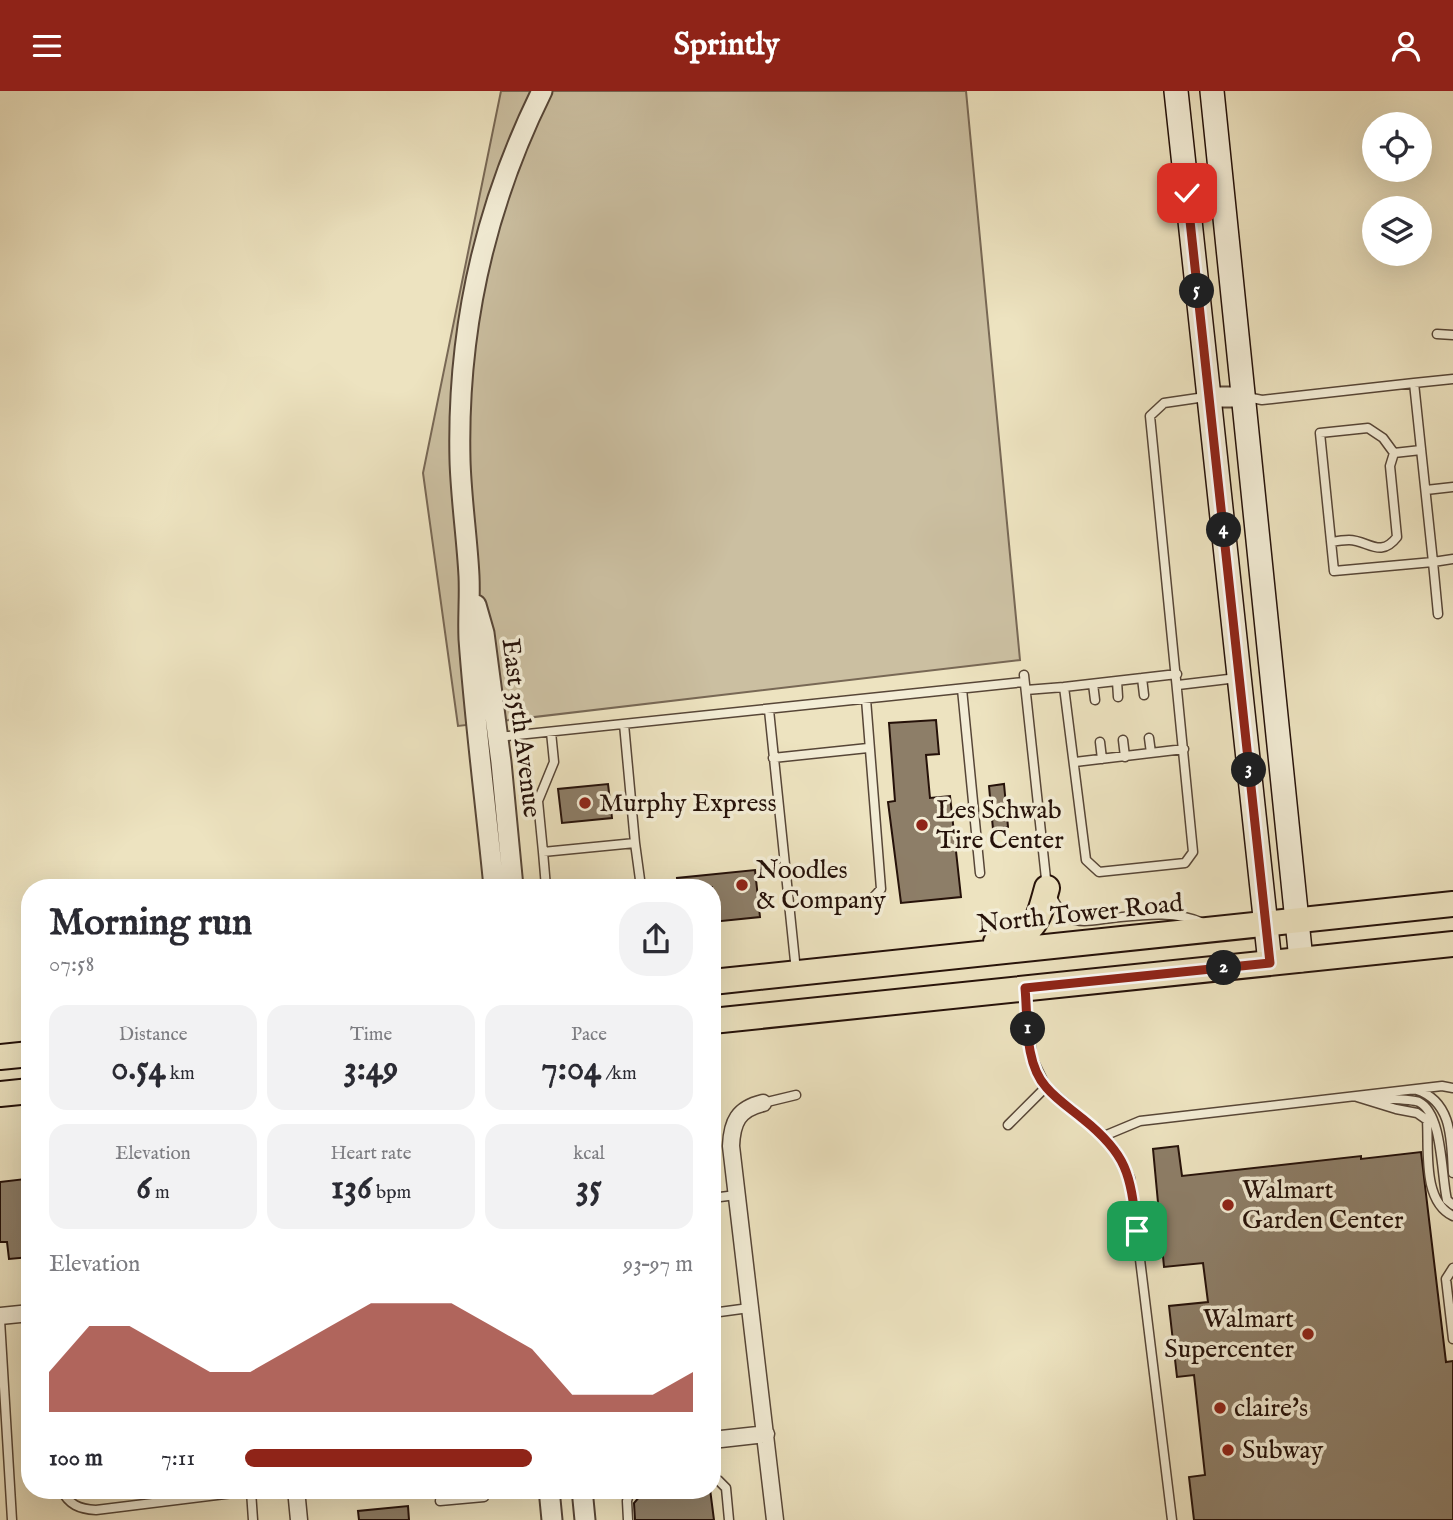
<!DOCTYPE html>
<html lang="en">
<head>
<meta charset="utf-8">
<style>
  :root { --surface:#fff; --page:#f2f2f3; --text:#2b2b33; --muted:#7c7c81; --accent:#8f2418 }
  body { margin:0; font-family:"IM FELL English",serif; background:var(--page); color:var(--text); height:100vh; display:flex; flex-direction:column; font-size:26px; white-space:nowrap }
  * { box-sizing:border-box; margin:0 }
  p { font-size:23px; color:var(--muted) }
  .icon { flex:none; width:38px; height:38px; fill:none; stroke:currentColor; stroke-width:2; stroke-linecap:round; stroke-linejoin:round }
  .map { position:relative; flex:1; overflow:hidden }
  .details { position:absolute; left:21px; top:788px; width:700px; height:620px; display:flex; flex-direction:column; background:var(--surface); border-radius:28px; box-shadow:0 7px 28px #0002 }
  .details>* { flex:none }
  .buttons { position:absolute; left:1362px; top:21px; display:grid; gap:14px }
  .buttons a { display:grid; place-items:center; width:70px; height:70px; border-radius:50%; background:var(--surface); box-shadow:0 7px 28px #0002; font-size:35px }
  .pin { position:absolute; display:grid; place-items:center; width:60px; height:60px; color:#fff; margin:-30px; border-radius:14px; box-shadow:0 4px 10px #0006 }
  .km { position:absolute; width:35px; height:35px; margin:-18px; border-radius:50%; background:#222; color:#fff; font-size:19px; line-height:35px; text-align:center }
  .round { display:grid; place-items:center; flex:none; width:74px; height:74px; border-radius:28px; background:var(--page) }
  .head { display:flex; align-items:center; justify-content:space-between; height:119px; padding:0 28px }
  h1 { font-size:38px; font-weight:700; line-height:52px }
  .stats { display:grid; grid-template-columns:repeat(3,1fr); gap:10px; height:119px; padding:7px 28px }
  .stats div { display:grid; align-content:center; border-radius:18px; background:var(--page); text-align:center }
  .stats b { font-size:35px; font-weight:700 }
  .stats small { font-size:19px; font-weight:400 }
  .stats p { font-size:19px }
  .chart { height:196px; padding:14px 28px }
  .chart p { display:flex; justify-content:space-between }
  .chart svg { width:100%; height:126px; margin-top:7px; fill:var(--accent); opacity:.7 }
  ul { padding:0 28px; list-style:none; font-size:23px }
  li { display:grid; grid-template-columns:112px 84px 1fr; align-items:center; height:52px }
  li i { height:18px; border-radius:9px; background:var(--accent) }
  header { display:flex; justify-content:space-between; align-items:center; height:91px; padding:0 28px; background:var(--accent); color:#fff; font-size:32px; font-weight:700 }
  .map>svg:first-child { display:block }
  .green { fill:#cbbfa1; stroke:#786855; stroke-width:2 }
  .building { fill:#8d7e68; stroke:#251109; stroke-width:2 }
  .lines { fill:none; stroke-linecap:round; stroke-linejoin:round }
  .service-casing { stroke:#574637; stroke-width:11 }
  .minor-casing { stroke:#574637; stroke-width:19 }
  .tertiary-casing { stroke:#574637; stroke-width:23 }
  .secondary-casing { stroke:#251109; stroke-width:26 }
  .primary-casing { stroke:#251109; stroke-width:28 }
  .service { stroke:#f3edd6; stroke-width:8 }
  .minor { stroke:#f3edd6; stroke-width:16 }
  .tertiary { stroke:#f3edd6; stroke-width:19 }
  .secondary { stroke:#f3edd6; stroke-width:23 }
  .primary { stroke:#ede3c0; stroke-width:24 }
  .route-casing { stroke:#fff; stroke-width:14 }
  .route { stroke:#8f2418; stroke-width:9 }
  .poi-dot { fill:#8f2418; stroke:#f3edd6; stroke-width:2.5 }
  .labels { text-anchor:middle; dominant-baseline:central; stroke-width:7; stroke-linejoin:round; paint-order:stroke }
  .street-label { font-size:26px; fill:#251109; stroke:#f3edd6 }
  .poi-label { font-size:26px; fill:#251109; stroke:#f3edd6; text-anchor:start }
</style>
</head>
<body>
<header><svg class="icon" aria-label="menu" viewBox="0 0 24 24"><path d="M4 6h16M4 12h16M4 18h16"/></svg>Sprintly<svg class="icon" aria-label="person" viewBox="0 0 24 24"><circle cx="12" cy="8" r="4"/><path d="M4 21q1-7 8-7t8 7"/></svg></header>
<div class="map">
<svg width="1453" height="1429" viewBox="0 0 1453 1429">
  <rect width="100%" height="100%" fill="#ede3c0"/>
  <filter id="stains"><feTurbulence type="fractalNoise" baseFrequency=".00286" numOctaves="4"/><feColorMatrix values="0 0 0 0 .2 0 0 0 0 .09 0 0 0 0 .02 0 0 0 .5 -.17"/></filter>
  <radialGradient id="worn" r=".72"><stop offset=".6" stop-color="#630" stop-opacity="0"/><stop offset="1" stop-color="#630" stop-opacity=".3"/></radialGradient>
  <path class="green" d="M 501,0 L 966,0 L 1020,569 L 458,635 L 423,382 Z"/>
  <path class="building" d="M 936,629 L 939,663 L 926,664 L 930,707 L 950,705 L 961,806 L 901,812 L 888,711 L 895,710 L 889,632 Z
    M 608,693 L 612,727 L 562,732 L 558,698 Z
    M 1004,693 L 1008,736 L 993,738 L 989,695 Z
    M 755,779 L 760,826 L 712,831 L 712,796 L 678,796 L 677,787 Z
    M 1178,1055 L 1182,1085 L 1361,1065 L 1361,1068 L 1421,1061 L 1446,1271 L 1453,1270 L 1453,1429 L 1194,1429 L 1189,1386 L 1205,1384 L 1194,1284 L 1177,1286 L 1169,1215 L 1208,1211 L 1203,1172 L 1164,1176 L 1153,1058 Z
    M 25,1088 L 30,1166 L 9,1168 L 7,1151 L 0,1151 L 0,1091 Z
    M 698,1398 L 710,1398 L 714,1429 L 635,1429 L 634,1412 L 640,1405 Z
    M 408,1415 L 409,1429 L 359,1429 L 358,1420 Z"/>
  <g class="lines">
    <g class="service-casing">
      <path id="service" d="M 1437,243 L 1453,244
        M 1414,292 L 1453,288
        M 1247,306 L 1262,309 L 1414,292 L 1433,471 L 1334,480 L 1320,342 L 1368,337 L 1383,347 L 1394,362 L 1390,375 L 1397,446 C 1380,468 1368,449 1349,449 C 1344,449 1337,450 1332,451
        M 1394,362 L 1421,359
        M 1426,399 L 1453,396
        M 1438,523 L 1433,471 L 1453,468
        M 1024,584 L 1047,797 C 1053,807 1058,821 1069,827 C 1081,833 1099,828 1112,827 C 1142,824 1174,819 1203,832
        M 1142,587 L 1144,604
        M 1117,590 L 1118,606
        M 1093,593 L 1095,609
        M 1178,594 L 1237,587
        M 1064,596 L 1177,583
        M 962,598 L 980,782
        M 1026,599 L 1064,596 L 1086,769 L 1099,781 L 1185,772 L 1193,761 L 1150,325 L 1164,312 L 1205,306
        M 769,619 L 796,880
        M 551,641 L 554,671 L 538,710 L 543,761 L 635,752 L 624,633
        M 498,646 L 1024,591
        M 1149,647 L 1151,662
        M 1123,649 L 1125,666
        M 1100,651 L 1102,668
        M 773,667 L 868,657
        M 1075,671 L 1184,658
        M 635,752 L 641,796
        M 543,761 L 546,796
        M 842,811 L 872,808 L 881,798 L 866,608
        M 1025,899 L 1032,967 L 1046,996 L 1104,1045 L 1115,1058 L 1130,1087 L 1172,1429
        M 1417,999 C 1453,1011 1451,1050 1453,1082
        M 1357,1006 L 1396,1018 L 1417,1022 L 1427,1029 C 1429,1059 1422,1110 1453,1125
        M 1375,1007 C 1384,1008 1413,1008 1419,1011 C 1443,1023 1441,1084 1447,1109 L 1453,1114
        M 763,1012 L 796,1004
        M 1008,1034 L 1046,996
        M 1104,1045 L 1140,1030 L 1442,995 L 1453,997
        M 712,1107 L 736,1104
        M 1453,1177 L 1446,1188 L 1453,1248
        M 712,1222 L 749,1217
        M 0,1229 L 12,1429
        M 712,1389 L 718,1389 L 726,1397 L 729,1429
        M 61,1398 C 69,1414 79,1418 96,1419 L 266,1398
        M 251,1400 L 253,1429
        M 440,1410 L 484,1406
        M 628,1429 L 627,1410 L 629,1403 L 638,1398"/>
    </g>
    <g class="minor-casing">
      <path id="minor" d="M 763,1012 C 738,1018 732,1031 731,1055 L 775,1429
        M 0,1225 L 30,1222
        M 712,1349 L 766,1343
        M 296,1398 L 299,1429"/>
    </g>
    <g class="tertiary-casing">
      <path id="tertiary" d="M 1208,306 L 1244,306
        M 476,514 L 484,542 L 501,671 L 513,796
        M 494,796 C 486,714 475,631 469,548 C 468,527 470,506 469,485 C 467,446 461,407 460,369 C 457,240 485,115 542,0
        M 549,1398 L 552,1429
        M 582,1398 L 585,1429"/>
    </g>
    <g class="secondary-casing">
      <path id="secondary" d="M 1176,0 L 1270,872
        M 1212,0 L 1301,869"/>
    </g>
    <g class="primary-casing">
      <path id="primary" d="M 996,851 C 1035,842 1037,834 1047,797
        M 712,891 L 1453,813
        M 712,930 L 1453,853
        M 0,966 L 30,963
        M 0,1003 L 30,1000"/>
    </g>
    <use href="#service" class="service"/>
    <use href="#minor" class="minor"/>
    <use href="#tertiary" class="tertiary"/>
    <use href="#secondary" class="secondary"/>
    <use href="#primary" class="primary"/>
  </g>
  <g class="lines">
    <g class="route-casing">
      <path id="route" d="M 1137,1140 C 1130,1084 1129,1065 1083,1028 C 1071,1018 1056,1008 1046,996 C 1024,971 1028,928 1025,897 L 1270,872 L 1187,102"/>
    </g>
    <use href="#route" class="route"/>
  </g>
  <g class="poi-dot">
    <circle cx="585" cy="712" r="7"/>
    <circle cx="922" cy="734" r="7"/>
    <circle cx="742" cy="794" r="7"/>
    <circle cx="1228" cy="1114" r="7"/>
    <circle cx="1308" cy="1243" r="7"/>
    <circle cx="1220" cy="1317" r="7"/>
    <circle cx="1228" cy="1359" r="7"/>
  </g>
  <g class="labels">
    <g class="street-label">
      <text transform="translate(521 637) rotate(83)">East 35th Avenue</text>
      <text transform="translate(1080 823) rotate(-6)">North Tower Road</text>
    </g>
    <g class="poi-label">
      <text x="599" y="712">Murphy Express</text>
      <text x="936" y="719">Les Schwab<tspan x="936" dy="30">Tire Center</tspan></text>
      <text x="756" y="779">Noodles<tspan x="756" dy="30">&amp; Company</tspan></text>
      <text x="1242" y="1099">Walmart<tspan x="1242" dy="30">Garden Center</tspan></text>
      <text x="1294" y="1228" text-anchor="end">Walmart<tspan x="1294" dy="30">Supercenter</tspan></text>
      <text x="1234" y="1317">claire's</text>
      <text x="1242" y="1359">Subway</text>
    </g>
  </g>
  <rect width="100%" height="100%" filter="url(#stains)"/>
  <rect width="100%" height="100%" fill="url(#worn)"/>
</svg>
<div class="buttons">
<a><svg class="icon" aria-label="locate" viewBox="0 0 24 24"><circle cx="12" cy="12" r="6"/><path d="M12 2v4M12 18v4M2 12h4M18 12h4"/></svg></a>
<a><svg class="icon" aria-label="layers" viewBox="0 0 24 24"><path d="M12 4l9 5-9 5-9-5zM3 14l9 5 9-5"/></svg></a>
</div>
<div class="pin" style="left:1137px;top:1140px;background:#1e9e55"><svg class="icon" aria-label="arrive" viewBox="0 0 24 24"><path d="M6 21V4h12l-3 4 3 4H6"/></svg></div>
<div class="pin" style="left:1187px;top:102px;background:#d93025"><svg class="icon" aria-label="check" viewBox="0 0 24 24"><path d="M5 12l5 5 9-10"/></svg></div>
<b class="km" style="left:1028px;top:938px">1</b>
<b class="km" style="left:1224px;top:877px">2</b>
<b class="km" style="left:1249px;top:679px">3</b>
<b class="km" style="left:1224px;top:439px">4</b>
<b class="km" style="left:1197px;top:200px">5</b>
<section class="details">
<div class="head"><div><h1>Morning run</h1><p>07:58</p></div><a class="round"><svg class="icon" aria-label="share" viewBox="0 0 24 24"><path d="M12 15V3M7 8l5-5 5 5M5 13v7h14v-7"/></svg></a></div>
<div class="stats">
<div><p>Distance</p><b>0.54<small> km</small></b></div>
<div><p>Time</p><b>3:49</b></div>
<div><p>Pace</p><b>7:04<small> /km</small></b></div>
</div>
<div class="stats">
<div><p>Elevation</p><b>6<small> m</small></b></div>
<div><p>Heart rate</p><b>136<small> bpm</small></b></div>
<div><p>kcal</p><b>35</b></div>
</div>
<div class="chart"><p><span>Elevation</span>93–97 m</p>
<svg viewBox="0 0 160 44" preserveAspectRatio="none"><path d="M0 44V30L10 14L20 14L30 22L40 30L50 30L60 22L70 14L80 6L90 6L100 6L110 14L120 22L130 38L140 38L150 38L160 30V44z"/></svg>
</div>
<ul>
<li><b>100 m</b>7:11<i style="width:64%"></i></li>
</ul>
</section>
</div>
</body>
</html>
